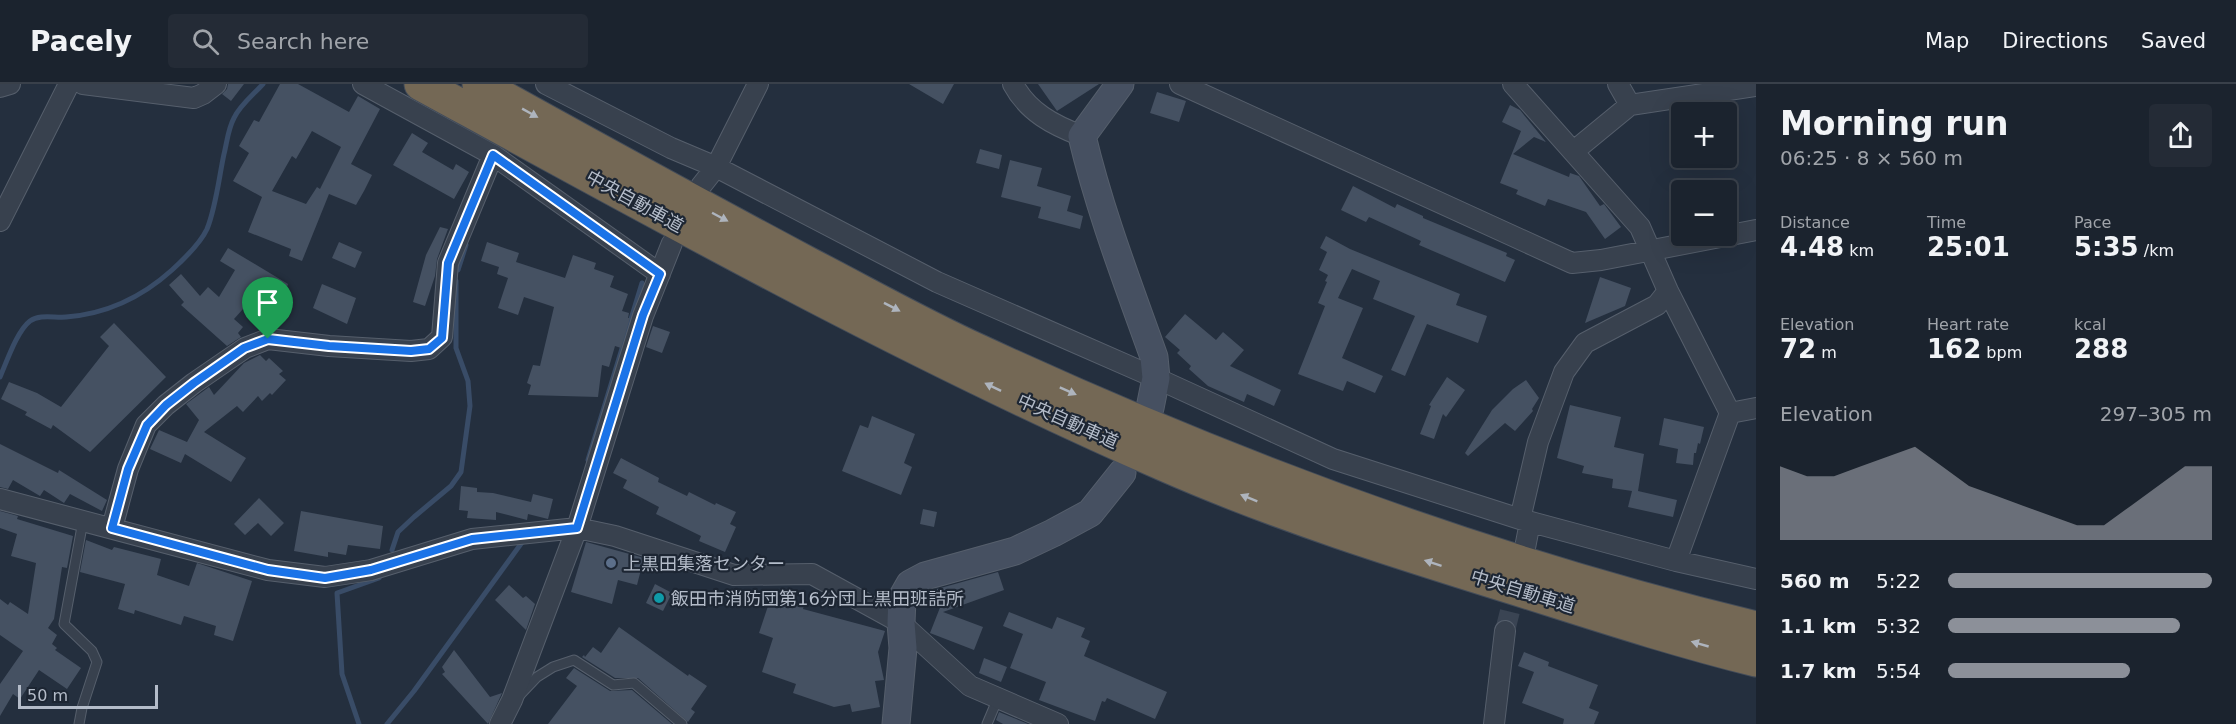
<!DOCTYPE html>
<html lang="en">
<head>
<meta charset="utf-8">
<style>
  :root { --surface:#1b232e; --page:#242b36; --text:#f1f3f6; --muted:#a0a4aa; --line:#39404a; --accent:#8c9099 }
  body { margin:0; font-family:"DejaVu Sans","Noto Sans JP",sans-serif; background:var(--page); color:var(--text); height:100vh; display:flex; flex-direction:column; font-size:22px; white-space:nowrap }
  * { box-sizing:border-box; margin:0 }
  p { font-size:20px; color:var(--muted) }
  .icon { flex:none; width:33px; height:33px; fill:none; stroke:currentColor; stroke-width:2; stroke-linecap:round; stroke-linejoin:round }
  .map { position:relative; flex:1; overflow:hidden }
  .drawer { display:flex; flex-direction:column; background:var(--surface); width:480px }
  .drawer>* { flex:none }
  .tools { position:absolute; left:1671px; top:18px; display:grid; gap:12px }
  .tools a { display:grid; place-items:center; width:66px; height:66px; border-radius:6px; background:var(--surface); box-shadow:0 6px 24px #0002,0 0 0 2px var(--line); font-size:30px }
  .scale { position:absolute; left:18px; bottom:15px; width:140px; box-sizing:border-box; padding-left:6px; border:3px solid #b4bcc9; border-top:0; font-size:16px; line-height:21px; white-space:nowrap; color:#b4bcc9; -webkit-text-stroke:4px #1d2633; paint-order:stroke }
  .pin { position:absolute; display:grid; place-items:center; width:51px; height:51px; color:#fff; margin:-62px -26px; border-radius:50% 50% 50% 0; rotate:-45deg; box-shadow:0 0 6px #0007 }
  .pin .icon { rotate:45deg }
  .round { display:grid; place-items:center; flex:none; width:63px; height:63px; border-radius:6px; background:var(--page) }
  .overview { display:flex; align-items:center; justify-content:space-between; height:102px; padding:0 24px }
  h1 { font-size:33px; font-weight:700; line-height:45px }
  .metrics { display:grid; grid-template-columns:repeat(3,1fr); gap:9px; height:102px; padding:6px 24px }
  .metrics div { display:grid; align-content:center }
  .metrics b { font-size:26px; font-weight:700 }
  .metrics small { font-size:16px; font-weight:400 }
  .metrics p { font-size:16px }
  .chart { height:168px; padding:12px 24px }
  .chart p { display:flex; justify-content:space-between }
  .chart svg { width:100%; height:108px; margin-top:6px; fill:var(--accent); opacity:.7 }
  ul { padding:0 24px; list-style:none; font-size:20px }
  li { display:grid; grid-template-columns:96px 72px 1fr; align-items:center; height:45px }
  li i { height:15px; border-radius:8px; background:var(--accent) }
  header { display:flex; align-items:center; gap:36px; box-sizing:border-box; height:84px; padding:0 30px; background:var(--surface); border-bottom:2px solid var(--line) }
  header strong { font-size:28px }
  nav { display:flex; gap:33px; margin-inline-start:auto; font-size:21px }
  .search { width:420px; height:54px; background:var(--page); display:flex; align-items:center; gap:15px; box-sizing:border-box; padding:0 21px; border-radius:6px; color:var(--muted); font-size:22px }
  main { display:flex; flex:1; min-height:0 }
  .map>svg:first-child { display:block }
  .lines { fill:none; stroke-linecap:round; stroke-linejoin:round }
  .stream { stroke:#394c67; stroke-width:5 }
  .building { fill:#455162; fill-rule:evenodd }
  .street-tunnel { stroke:#3a4453; stroke-width:20; stroke-dasharray:20 10; stroke-linecap:butt }
  .lane-casing { stroke:#565f6c; stroke-width:11 }
  .street-casing { stroke:#565f6c; stroke-width:22 }
  .secondary-casing { stroke:#565f6c; stroke-width:29 }
  .highway-casing { stroke:#434c59; stroke-width:35 }
  .lane { stroke:#38414e; stroke-width:9 }
  .street { stroke:#38414e; stroke-width:20 }
  .secondary { stroke:#465061; stroke-width:27 }
  .highway { stroke:#746855; stroke-width:33 }
  .oneway { fill:#aeb4bd }
  .route-casing { stroke:#fff; stroke-width:12 }
  .route { stroke:#1a73e8; stroke-width:8 }
  .service-dot { fill:#5c6f8a; stroke:#1d2633; stroke-width:2 }
  .culture-dot { fill:#0f9aa8; stroke:#1d2633; stroke-width:2 }
  .labels { text-anchor:middle; dominant-baseline:central; stroke-width:4.5; stroke-linejoin:round; paint-order:stroke }
  .street-label { font-size:18px; fill:#b4bcc9; stroke:#1d2633 }
  .poi-label { font-size:18px; fill:#b4bcc9; stroke:#1d2633; text-anchor:start }
</style>
</head>
<body>
<header>
<strong>Pacely</strong>
<div class="search"><svg class="icon" aria-label="search" viewBox="0 0 24 24"><circle cx="10" cy="10" r="6"/><path d="M15 15l6 6"/></svg>Search here</div>
<nav><a>Map</a><a>Directions</a><a>Saved</a></nav>
</header>
<main>
<div class="map">
<svg width="1756" height="640" viewBox="0 0 1756 640">
  <rect width="100%" height="100%" fill="#242f3e"/>
  <g class="lines">
    <path class="stream" d="M 458,186 L 466,161
      M 0,293 C 7,277 17,247 30,237 C 40,230 54,234 66,233 C 106,230 142,213 172,186 C 183,176 201,158 207,145 C 216,123 219,93 224,70 C 227,58 228,45 234,34 C 240,21 253,11 263,0
      M 588,376 L 642,199
      M 392,466 L 398,448 L 414,433 L 451,402 L 461,388 L 470,322 L 468,297 L 456,264 L 456,197
      M 359,640 L 342,590 L 337,509 L 379,494
      M 387,640 L 414,607 L 523,457"/>
  </g>
  <path class="building" d="M 228,0 L 244,0 L 231,17 L 222,10 L 227,5 Z
    M 280,0 L 298,0 L 349,28 L 358,12 L 380,25 L 351,80 L 372,91 L 364,107 L 356,121 L 329,110 L 302,177 L 289,172 L 291,165 L 248,148 L 262,113 L 233,97 L 249,69 L 239,62 L 254,36 L 259,38 ZM 312,47 L 341,63 L 320,105 L 317,103 L 306,120 L 272,107 L 292,72 L 296,75 Z
    M 909,0 L 954,0 L 943,20 Z
    M 1038,0 L 1099,0 L 1057,27 Z
    M 1157,8 L 1186,17 L 1179,38 L 1150,29 Z
    M 1510,21 L 1520,26 L 1546,58 L 1534,53 L 1513,70 L 1569,93 L 1570,89 L 1579,92 L 1600,122 L 1604,120 L 1621,143 L 1605,155 L 1586,128 L 1548,115 L 1545,122 L 1516,110 L 1518,106 L 1500,99 L 1521,47 L 1502,38 Z
    M 412,49 L 428,59 L 422,68 L 453,86 L 456,80 L 469,88 L 454,115 L 393,81 Z
    M 980,65 L 1002,71 L 999,85 L 976,79 Z
    M 1010,76 L 1042,84 L 1037,102 L 1071,112 L 1067,127 L 1083,132 L 1080,145 L 1038,134 L 1041,123 L 1001,113 Z
    M 1353,102 L 1395,124 L 1397,120 L 1423,132 L 1423,134 L 1507,169 L 1506,172 L 1515,176 L 1505,198 L 1419,161 L 1421,157 L 1369,133 L 1366,138 L 1341,126 Z
    M 440,143 L 448,145 L 437,175 L 435,192 L 425,222 L 413,218 L 426,171 Z
    M 1326,152 L 1350,165 L 1460,210 L 1456,221 L 1487,232 L 1478,259 L 1427,240 L 1405,292 L 1391,286 L 1415,232 L 1373,215 L 1380,197 L 1352,185 L 1338,214 L 1363,224 L 1342,274 L 1383,292 L 1375,309 L 1347,297 L 1343,307 L 1298,290 L 1325,222 L 1318,219 L 1327,198 L 1325,197 L 1328,191 L 1319,186 L 1327,168 L 1320,164 Z
    M 339,158 L 362,168 L 355,184 L 332,174 Z
    M 487,158 L 519,169 L 516,178 L 565,194 L 573,171 L 596,179 L 594,185 L 614,192 L 610,203 L 628,210 L 622,227 L 629,229 L 628,234 L 630,234 L 621,264 L 615,262 L 609,283 L 602,281 L 598,313 L 528,311 L 531,301 L 527,299 L 533,281 L 540,282 L 554,223 L 524,213 L 518,231 L 498,224 L 508,194 L 497,190 L 499,183 L 481,177 Z
    M 228,164 L 288,200 L 286,207 L 289,208 L 281,227 L 252,215 L 234,235 L 243,243 L 238,249 L 241,253 L 227,262 L 181,221 L 184,218 L 169,201 L 181,190 L 200,212 L 208,203 L 219,213 L 235,186 L 220,177 Z
    M 1600,193 L 1631,204 L 1625,222 L 1585,239 Z
    M 322,200 L 356,214 L 347,240 L 313,224 Z
    M 1185,230 L 1216,256 L 1223,248 L 1244,266 L 1230,282 L 1281,306 L 1274,322 L 1247,310 L 1244,318 L 1208,302 L 1189,285 L 1191,282 L 1177,269 L 1180,266 L 1165,253 Z
    M 114,239 L 166,293 L 90,368 L 53,341 L 51,345 L 25,331 L 27,328 L 1,315 L 9,298 L 37,309 L 61,323 L 109,262 L 100,253 Z
    M 653,242 L 670,248 L 662,269 L 646,263 Z
    M 260,271 L 266,277 L 269,274 L 283,287 L 279,290 L 286,296 L 272,311 L 270,309 L 262,317 L 258,312 L 243,328 L 237,322 L 204,348 L 246,374 L 231,398 L 185,370 L 181,379 L 150,365 L 159,346 L 187,358 L 199,336 L 186,320 L 209,303 L 214,311 L 244,279 Z
    M 1447,293 L 1465,306 L 1446,333 L 1443,330 L 1434,355 L 1420,350 L 1431,322 L 1429,321 Z
    M 1526,296 L 1539,314 L 1532,325 L 1533,327 L 1515,347 L 1505,339 L 1468,372 L 1465,369 L 1492,326 L 1513,305 Z
    M 1570,321 L 1621,333 L 1614,363 L 1644,370 L 1638,407 L 1677,416 L 1673,433 L 1628,423 L 1632,407 L 1612,404 L 1613,395 L 1582,389 L 1584,382 L 1557,374 Z
    M 872,332 L 915,350 L 904,379 L 912,383 L 901,411 L 842,387 L 860,341 L 868,344 Z
    M 1664,334 L 1704,343 L 1700,360 L 1698,359 L 1696,369 L 1694,369 L 1693,381 L 1676,379 L 1678,365 L 1659,361 Z
    M 0,360 L 58,389 L 59,386 L 107,416 L 102,427 L 70,410 L 64,419 L 44,406 L 40,412 L 13,396 L 8,405 L 0,403 Z
    M 621,374 L 659,394 L 658,398 L 687,412 L 689,408 L 715,421 L 716,419 L 736,428 L 730,440 L 736,443 L 725,468 L 699,457 L 701,452 L 656,430 L 659,423 L 623,404 L 627,396 L 613,389 Z
    M 461,402 L 477,404 L 477,408 L 493,409 L 531,418 L 533,410 L 553,415 L 548,435 L 528,430 L 527,436 L 496,428 L 496,436 L 467,434 L 468,427 L 459,426 Z
    M 259,414 L 284,439 L 271,452 L 258,439 L 245,451 L 234,440 Z
    M 923,425 L 937,428 L 934,443 L 920,440 Z
    M 0,427 L 18,432 L 17,435 L 73,452 L 67,484 L 62,483 L 54,535 L 48,544 L 57,551 L 52,560 L 57,564 L 55,566 L 81,584 L 67,605 L 39,586 L 20,615 L 13,610 L 0,632 L 0,600 L 23,567 L 0,551 L 0,515 L 8,521 L 10,518 L 28,530 L 36,479 L 11,472 L 17,450 L 0,444 Z
    M 301,427 L 383,442 L 380,465 L 348,461 L 346,471 L 328,468 L 328,473 L 294,467 Z
    M 86,456 L 112,466 L 114,463 L 161,475 L 157,491 L 189,502 L 197,479 L 252,497 L 233,557 L 214,551 L 216,542 L 184,532 L 181,541 L 135,526 L 134,530 L 118,525 L 125,500 L 80,488 Z
    M 586,458 L 644,474 L 637,501 L 618,496 L 612,520 L 571,508 Z
    M 998,488 L 1004,506 L 943,528 L 983,543 L 974,566 L 930,549 L 943,516 L 934,511 L 937,505 Z
    M 655,500 L 672,509 L 663,527 L 646,519 Z
    M 509,501 L 523,514 L 526,512 L 535,520 L 526,546 L 495,516 Z
    M 771,513 L 804,521 L 803,525 L 885,547 L 878,568 L 884,596 L 875,597 L 880,623 L 852,628 L 850,620 L 834,623 L 793,609 L 796,600 L 762,588 L 773,554 L 759,549 Z
    M 1009,528 L 1052,545 L 1057,533 L 1085,544 L 1081,553 L 1090,557 L 1084,572 L 1167,608 L 1155,635 L 1107,614 L 1105,618 L 1102,617 L 1095,637 L 1039,616 L 1046,598 L 1010,584 L 1023,550 L 1003,542 Z
    M 619,543 L 688,592 L 689,590 L 707,602 L 691,625 L 695,628 L 688,638 L 638,594 L 615,594 L 582,573 L 584,571 L 585,573 L 593,563 L 601,569 Z
    M 454,566 L 490,613 L 502,609 L 488,640 L 442,590 L 445,588 L 442,583 Z
    M 1524,568 L 1549,578 L 1548,582 L 1598,601 L 1589,624 L 1599,628 L 1594,640 L 1563,640 L 1564,635 L 1522,619 L 1534,588 L 1518,582 Z
    M 984,574 L 1007,583 L 1001,598 L 979,589 Z
    M 574,584 L 610,607 L 632,606 L 672,640 L 548,640 L 577,602 L 566,594 Z
    M 999,628 L 1028,640 L 1003,640 L 996,636 Z"/>
  <g class="lines">
    <path class="street-tunnel" d="M 1505,547 L 1518,495"/>
    <g class="lane-casing">
      <path id="lane" d="M 519,612 L 537,593 L 553,583 L 574,576 L 613,601 L 634,599 L 682,640
        M 79,640 L 82,624 L 97,578 L 92,567 L 64,540 L 83,437
        M 987,640 L 998,614"/>
    </g>
    <g class="street-casing">
      <path id="street" d="M 83,0 L 194,14 L 203,10 L 216,0
        M 363,0 L 493,71 L 660,190
        M 546,0 L 671,64 L 716,83 L 937,198 L 1156,294 L 1333,375 L 1520,435 L 1676,477 L 1756,495
        M 1013,0 C 1028,28 1053,41 1082,52
        M 1180,0 L 1572,179 L 1601,176 L 1756,146
        M 1513,0 L 1640,143 L 1668,207 L 1730,329 L 1676,477
        M 1618,0 L 1630,21
        M 0,3 L 10,0
        M 1574,67 L 1630,21 L 1756,2
        M 701,102 L 716,83 L 758,0
        M 0,137 L 69,0
        M 1730,329 L 1756,324
        M 0,415 L 268,486 L 325,493 L 371,486 L 472,455 L 577,444 L 615,452 L 734,491 L 812,490 L 901,539 L 970,602 L 1058,640
        M 1520,435 L 1538,358 L 1564,288 L 1585,259 L 1657,221 L 1668,207
        M 112,444 L 128,385 L 146,341 L 166,321 L 194,299 L 245,264 L 268,255 L 329,262 L 411,267 L 429,265 L 442,253 L 448,179 L 493,71
        M 1524,469 L 1530,438
        M 500,640 L 512,616 L 577,444 L 643,232 L 672,159
        M 1494,640 L 1505,547"/>
    </g>
    <g class="secondary-casing">
      <path id="secondary" d="M 1120,0 L 1082,52 C 1100,128 1128,200 1154,273 L 1156,294 L 1150,324
        M 896,640 L 903,564 L 901,539 L 902,514 L 910,500 L 925,492 L 1015,467 L 1053,449 L 1090,429 L 1122,389"/>
    </g>
    <g class="highway-casing">
      <path id="highway" d="M 421,0 C 666,134 909,269 1165,381 C 1279,431 1398,468 1517,505 C 1596,530 1675,556 1756,576
        M 479,0 C 589,61 700,122 811,181 C 867,210 922,241 979,267 C 1229,383 1488,479 1756,544"/>
    </g>
    <use href="#lane" class="lane"/>
    <use href="#street" class="street"/>
    <use href="#secondary" class="secondary"/>
    <use href="#highway" class="highway"/>
  </g>
  <defs><path id="oneway-solid" d="M-6-.8H1V-3.2L6.5 0L1 3.2V.8H-6Z" transform="scale(1.5)"/></defs>
  <g class="oneway">
    <use href="#oneway-solid" transform="translate(530 29) rotate(29)"/>
    <use href="#oneway-solid" transform="translate(720 133) rotate(28)"/>
    <use href="#oneway-solid" transform="translate(892 223) rotate(27)"/>
    <use href="#oneway-solid" transform="translate(993 303) rotate(-154)"/>
    <use href="#oneway-solid" transform="translate(1068 307) rotate(24)"/>
    <use href="#oneway-solid" transform="translate(1249 414) rotate(-158)"/>
    <use href="#oneway-solid" transform="translate(1433 479) rotate(-162)"/>
    <use href="#oneway-solid" transform="translate(1700 560) rotate(-164)"/>
  </g>
  <g class="lines">
    <g class="route-casing">
      <path id="route" d="M 493,71 L 660,190 L 643,231 L 577,444 L 472,455 L 371,486 L 325,494 L 268,486 L 112,444 L 128,385 L 147,341 L 166,321 L 194,299 L 244,264 L 268,255 L 329,262 L 411,267 L 429,265 L 442,254 L 448,179 Z"/>
    </g>
    <use href="#route" class="route"/>
  </g>
  <circle class="service-dot" cx="611" cy="479" r="6"/>
  <circle class="culture-dot" cx="659" cy="514" r="6"/>
  <g class="labels">
    <g class="street-label">
      <text transform="translate(635 117) rotate(29)">中央自動車道</text>
      <text transform="translate(1068 337) rotate(24)">中央自動車道</text>
      <text transform="translate(1523 507) rotate(17)">中央自動車道</text>
    </g>
    <g class="poi-label">
      <text x="623" y="479">上黒田集落センター</text>
      <text x="671" y="514">飯田市消防団第16分団上黒田班詰所</text>
    </g>
  </g>
</svg>
<div class="tools">
<a>+</a>
<a>−</a>
</div>
<div class="scale">50 m</div>
<div class="pin" style="left:268px;top:255px;background:#1e9e55"><svg class="icon" aria-label="arrive" viewBox="0 0 24 24"><path d="M6 21V4h12l-3 4 3 4H6"/></svg></div>
</div>
<section class="drawer">
<div class="overview"><div><h1>Morning run</h1><p>06:25 · 8 × 560 m</p></div><a class="round"><svg class="icon" aria-label="share" viewBox="0 0 24 24"><path d="M12 15V3M7 8l5-5 5 5M5 13v7h14v-7"/></svg></a></div>
<div class="metrics">
<div><p>Distance</p><b>4.48<small> km</small></b></div>
<div><p>Time</p><b>25:01</b></div>
<div><p>Pace</p><b>5:35<small> /km</small></b></div>
</div>
<div class="metrics">
<div><p>Elevation</p><b>72<small> m</small></b></div>
<div><p>Heart rate</p><b>162<small> bpm</small></b></div>
<div><p>kcal</p><b>288</b></div>
</div>
<div class="chart"><p><span>Elevation</span>297–305 m</p>
<svg viewBox="0 0 160 44" preserveAspectRatio="none"><path d="M0 44V14L10 18L20 18L30 14L40 10L50 6L60 14L70 22L80 26L90 30L100 34L110 38L120 38L130 30L140 22L150 14L160 14V44z"/></svg>
</div>
<ul>
<li><b>560 m</b>5:22<i style="width:100%"></i></li>
<li><b>1.1 km</b>5:32<i style="width:88%"></i></li>
<li><b>1.7 km</b>5:54<i style="width:69%"></i></li>
</ul>
</section>
</main>
</body>
</html>
